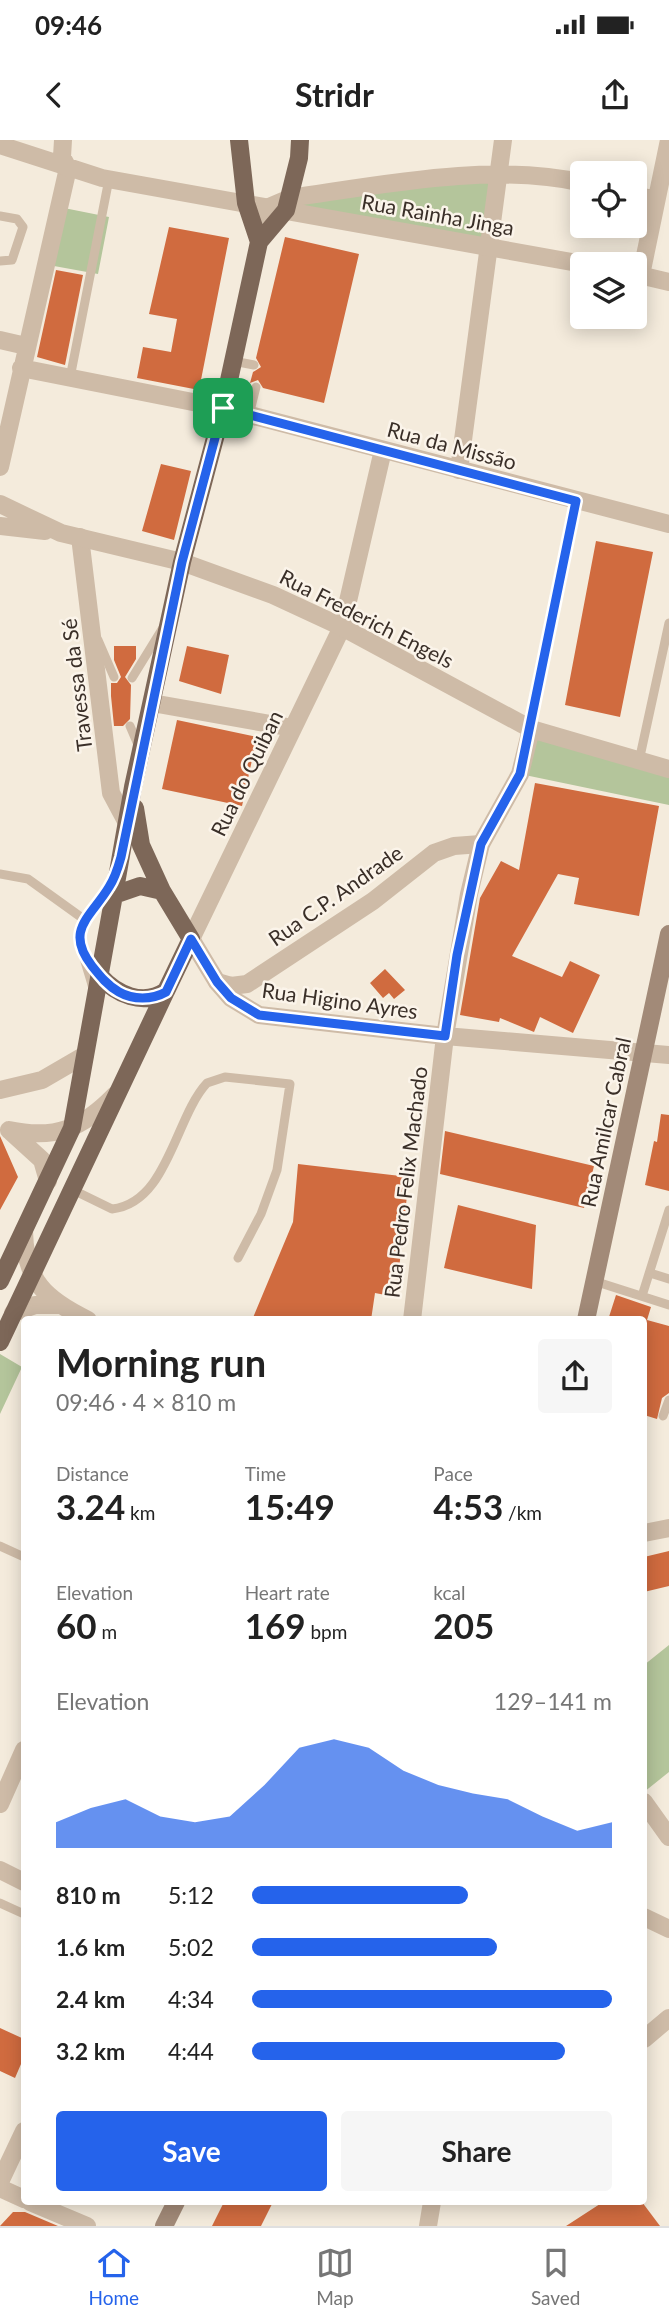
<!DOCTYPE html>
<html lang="en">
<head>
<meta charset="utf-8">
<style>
  :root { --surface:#fff; --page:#f6f6f6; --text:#222; --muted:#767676; --line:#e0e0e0; --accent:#2563eb }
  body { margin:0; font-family:Lato,sans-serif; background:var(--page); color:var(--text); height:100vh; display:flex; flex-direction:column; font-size:26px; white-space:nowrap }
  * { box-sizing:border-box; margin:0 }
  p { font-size:23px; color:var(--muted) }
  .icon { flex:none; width:38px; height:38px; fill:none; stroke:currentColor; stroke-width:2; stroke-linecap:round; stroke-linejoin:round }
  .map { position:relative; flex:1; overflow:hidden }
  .details { position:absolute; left:21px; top:1176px; width:626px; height:889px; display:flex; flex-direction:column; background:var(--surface); border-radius:7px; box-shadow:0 4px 18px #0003 }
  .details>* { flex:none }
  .tools { position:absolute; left:570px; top:21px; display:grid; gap:14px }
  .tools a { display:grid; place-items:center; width:77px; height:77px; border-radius:7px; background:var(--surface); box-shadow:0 4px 18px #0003; font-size:35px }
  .pin { position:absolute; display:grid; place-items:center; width:60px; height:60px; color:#fff; margin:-30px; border-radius:14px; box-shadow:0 4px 10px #0006 }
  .round { display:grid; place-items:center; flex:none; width:74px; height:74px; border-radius:7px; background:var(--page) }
  .head { display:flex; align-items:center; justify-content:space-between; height:119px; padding:0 35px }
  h1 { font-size:38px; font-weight:700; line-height:52px }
  .figures { display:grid; grid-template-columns:repeat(3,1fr); gap:10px; height:119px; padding:7px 35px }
  .figures div { display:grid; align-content:center }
  .figures b { font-size:35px; font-weight:700 }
  .figures small { font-size:19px; font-weight:400 }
  .figures p { font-size:19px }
  .chart { height:196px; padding:14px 35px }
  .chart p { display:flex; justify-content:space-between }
  .chart svg { width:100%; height:126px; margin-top:7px; fill:var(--accent); opacity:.7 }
  .button { display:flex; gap:14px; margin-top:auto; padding:14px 35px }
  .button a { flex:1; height:80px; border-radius:7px; background:var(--accent); color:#fff; font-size:28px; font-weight:700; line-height:80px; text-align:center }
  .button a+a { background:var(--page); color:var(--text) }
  ul { padding:0 35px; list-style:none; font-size:23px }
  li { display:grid; grid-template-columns:112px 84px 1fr; align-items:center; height:52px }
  li i { height:18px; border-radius:9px; background:var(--accent) }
  .status { display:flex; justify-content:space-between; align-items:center; height:49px; padding:0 35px; background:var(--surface); direction:ltr }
  .status svg { height:19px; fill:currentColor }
  header { display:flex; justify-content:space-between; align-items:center; height:91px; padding:0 35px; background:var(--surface); font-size:32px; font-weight:700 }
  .tab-bar { display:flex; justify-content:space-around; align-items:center; height:98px; border-top:2px solid var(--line); background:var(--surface); font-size:19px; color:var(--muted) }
  .tab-bar a { display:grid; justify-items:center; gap:4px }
  .tab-bar .active { color:var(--accent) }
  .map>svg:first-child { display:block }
  .green { fill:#b4c59b }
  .building { fill:#d06b3f }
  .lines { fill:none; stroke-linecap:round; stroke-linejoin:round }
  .service { stroke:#cebba7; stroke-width:9 }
  .minor { stroke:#cebba7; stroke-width:18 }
  .tertiary { stroke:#cebba7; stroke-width:18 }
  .secondary { stroke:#a28a78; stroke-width:18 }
  .primary { stroke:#7d6758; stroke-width:18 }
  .route-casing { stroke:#fff; stroke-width:14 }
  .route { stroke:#2563eb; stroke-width:9 }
  .labels { text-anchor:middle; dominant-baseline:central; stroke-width:5; stroke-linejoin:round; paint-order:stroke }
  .street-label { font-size:21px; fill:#3a2f28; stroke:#fbf4ea }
</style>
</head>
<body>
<div class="status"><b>09:46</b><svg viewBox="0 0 49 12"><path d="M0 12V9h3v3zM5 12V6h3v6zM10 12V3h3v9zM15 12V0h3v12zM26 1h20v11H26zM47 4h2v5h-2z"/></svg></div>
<header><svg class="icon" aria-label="back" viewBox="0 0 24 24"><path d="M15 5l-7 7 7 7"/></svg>Stridr<svg class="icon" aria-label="share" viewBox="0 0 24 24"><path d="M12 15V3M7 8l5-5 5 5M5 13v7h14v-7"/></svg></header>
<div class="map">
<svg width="669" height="2086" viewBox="0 0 669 2086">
  <rect width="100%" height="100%" fill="#f4ebdc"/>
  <path class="green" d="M 499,33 L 489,106 L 286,70 L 290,58 Z
    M 54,66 L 109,77 L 98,134 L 43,124 Z
    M 531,589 L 669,629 L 669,665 L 520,634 Z
    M 0,1214 L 22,1227 L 0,1274 Z
    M 669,1505 L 669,1632 L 644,1652 L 644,1525 Z"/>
  <path class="building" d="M 169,87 L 229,98 L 199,250 L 137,238 L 143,207 L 171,212 L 177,179 L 149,174 Z
    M 285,97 L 359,114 L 324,263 L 263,248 L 258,240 L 250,243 L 253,232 L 261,227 L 256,218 Z
    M 56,130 L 83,135 L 65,225 L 37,217 Z
    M 161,324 L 191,331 L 174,400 L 142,391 Z
    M 596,401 L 653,412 L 620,577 L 565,565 Z
    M 114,506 L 136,506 L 136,519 L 125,537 L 131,545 L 130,579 L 123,586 L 114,586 L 111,556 L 111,543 L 117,543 L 121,537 L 114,520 Z
    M 187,506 L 229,515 L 221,554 L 179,541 Z
    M 177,580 L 257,597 L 242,666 L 162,649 Z
    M 535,643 L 659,666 L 639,776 L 574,764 L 579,738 L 558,734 L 512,816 L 562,837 L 570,821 L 600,835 L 573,893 L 540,877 L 534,892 L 500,878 L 499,882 L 460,875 L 480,758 L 501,721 L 519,730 Z
    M 385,829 L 405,850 L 394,859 L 389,853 L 383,858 L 370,843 Z
    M 661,974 L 669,975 L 669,1051 L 645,1045 L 654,1001 L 657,1002 Z
    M 445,991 L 594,1026 L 584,1068 L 440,1034 Z
    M 0,996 L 18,1037 L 0,1070 Z
    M 298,1024 L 409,1037 L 396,1157 L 375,1153 L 371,1180 L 252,1180 L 293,1082 Z
    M 458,1065 L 536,1085 L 532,1149 L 444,1128 Z
    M 616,1155 L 651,1167 L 647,1180 L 669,1186 L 669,1253 L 662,1258 L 657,1279 L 644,1275 L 644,1180 L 608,1180 Z
    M 669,1411 L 669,1446 L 644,1452 L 644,1417 Z
    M 0,1888 L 24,1899 L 24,1917 L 15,1938 L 0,1931 Z
    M 224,2062 L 273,2062 L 261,2086 L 212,2086 Z
    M 603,2062 L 642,2062 L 660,2086 L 566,2086 Z
    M 13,2072 L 25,2072 L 58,2086 L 0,2086 Z"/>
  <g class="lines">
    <path class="service" d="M 0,76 L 17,79 L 23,87 L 12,120 L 0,121
      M 233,221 L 254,225
      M 70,238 L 109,39
      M 249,275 L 256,247
      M 98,500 L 114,537
      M 132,538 L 164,486
      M 130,586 L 139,607
      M 531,589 L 576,361
      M 639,621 L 669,483
      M 0,734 L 28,739 L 85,780
      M 93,849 C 87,823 72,798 88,774 C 96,762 106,754 112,742
      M 71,1049 L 112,1069 C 168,1063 175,977 207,943 L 225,937 L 290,944 L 277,1030 L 261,1074 L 238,1118
      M 650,1133 L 669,1139
      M 594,1141 L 669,1165
      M 642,1156 L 669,1070
      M 663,1276 L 669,1260
      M 0,1406 L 24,1417
      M 0,1763 L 24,1774"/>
    <path class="minor" d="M 635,55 L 656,60
      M 259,102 L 269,67 L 290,58 C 381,45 493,22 583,43
      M 641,135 L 669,0
      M 0,200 L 26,206
      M 21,228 L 223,268
      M 0,327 L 68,28
      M 459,330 L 503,0
      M 80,397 L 111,653 L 127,683
      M 152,563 L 293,588
      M 191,799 L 342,487 L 383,310
      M 217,842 L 231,846 L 247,844 L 373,761 L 434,713 L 454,706 L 481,704
      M 24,1091 C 25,1141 45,1159 88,1180
      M 13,1173 L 35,1165 L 59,1165
      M 644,1393 L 669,1388
      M 0,1664 L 24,1610
      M 0,1730 L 24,1742
      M 644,1777 L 669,1789
      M 644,1899 L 669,1878
      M 0,2042 L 24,1991
      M 0,2048 L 24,2059
      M 30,2062 L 87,2086
      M 428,2086 L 432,2062"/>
    <path class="tertiary" d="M 63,0 L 62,17 L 68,28
      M 0,5 L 102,38 L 583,124
      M 635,134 L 669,142
      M 223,268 L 669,384
      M 0,364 L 61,393 L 182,422 L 273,455 L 342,487 L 531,589 L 669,629
      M 0,386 L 45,391
      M 191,799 L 217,842 L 231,858 L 259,875 L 445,896 L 669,915
      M 0,950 L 42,940 L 85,915
      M 9,990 C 56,1000 83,988 115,955
      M 9,990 L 42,1020 L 48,1041
      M 412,1180 L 445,896 L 469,754 L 481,704 L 520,634 L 531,589
      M 644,1662 L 669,1697"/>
    <path class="secondary" d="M 586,1180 L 669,794
      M 164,2086 L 176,2062"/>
    <path class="primary" d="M 239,0 L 246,63 L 259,102
      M 135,668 L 141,705 L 162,751
      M 114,755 L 133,647 L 182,422 L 223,268 L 259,102 L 286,70 L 299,18 L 300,0
      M 0,1141 L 72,988 L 114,755 L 140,746 L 162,751 L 191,799 L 166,851 C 143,867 116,854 100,836
      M 0,1202 L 166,851"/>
  </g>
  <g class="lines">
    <g class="route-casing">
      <path id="route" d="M 223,268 L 576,361 L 520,634 L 481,704 L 457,815 L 445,896 L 259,875 L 231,858 L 217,842 L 191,799 L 166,852 C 152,860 133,860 119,852 C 108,846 100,836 92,826 C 64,790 91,777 109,747 C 115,738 118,728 121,717 L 182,422 Z"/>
    </g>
    <use href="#route" class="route"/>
  </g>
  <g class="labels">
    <g class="street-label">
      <text transform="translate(438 74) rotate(10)">Rua Rainha Jinga</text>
      <text transform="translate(452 305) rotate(15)">Rua da Missão</text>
      <text transform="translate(367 478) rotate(27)">Rua Frederich Engels</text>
      <text transform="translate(76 545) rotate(-97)">Travessa da Sé</text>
      <text transform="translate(246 633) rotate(-64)">Rua do Quiban</text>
      <text transform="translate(335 755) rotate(-35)">Rua C.P. Andrade</text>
      <text transform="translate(340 860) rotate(8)">Rua Higino Ayres</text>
      <text transform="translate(605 982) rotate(-78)">Rua Amilcar Cabral</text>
      <text transform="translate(405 1042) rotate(-83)">Rua Pedro Felix Machado</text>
    </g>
  </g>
</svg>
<div class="tools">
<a><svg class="icon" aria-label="locate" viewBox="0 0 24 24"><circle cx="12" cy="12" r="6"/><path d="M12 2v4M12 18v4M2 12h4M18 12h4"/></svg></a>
<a><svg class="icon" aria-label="layers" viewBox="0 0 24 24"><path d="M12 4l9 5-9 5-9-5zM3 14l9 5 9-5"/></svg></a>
</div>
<div class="pin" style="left:223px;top:268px;background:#1e9e55"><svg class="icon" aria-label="arrive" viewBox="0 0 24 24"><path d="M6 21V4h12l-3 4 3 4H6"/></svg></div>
<section class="details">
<div class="head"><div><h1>Morning run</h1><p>09:46 · 4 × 810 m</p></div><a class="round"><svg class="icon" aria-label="share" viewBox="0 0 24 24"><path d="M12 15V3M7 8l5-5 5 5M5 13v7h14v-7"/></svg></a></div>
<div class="figures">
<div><p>Distance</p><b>3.24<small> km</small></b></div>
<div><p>Time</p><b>15:49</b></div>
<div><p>Pace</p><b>4:53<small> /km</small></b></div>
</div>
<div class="figures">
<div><p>Elevation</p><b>60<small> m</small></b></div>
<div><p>Heart rate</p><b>169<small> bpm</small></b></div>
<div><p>kcal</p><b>205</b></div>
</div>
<div class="chart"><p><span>Elevation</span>129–141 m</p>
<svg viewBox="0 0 160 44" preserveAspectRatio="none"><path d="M0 44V35L10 30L20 27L30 33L40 35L50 33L60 22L70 9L80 6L90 9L100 17L110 22L120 25L130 27L140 33L150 38L160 35V44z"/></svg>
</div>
<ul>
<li><b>810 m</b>5:12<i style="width:60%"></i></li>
<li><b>1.6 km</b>5:02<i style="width:68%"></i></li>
<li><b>2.4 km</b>4:34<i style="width:100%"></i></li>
<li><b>3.2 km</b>4:44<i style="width:87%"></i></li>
</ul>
<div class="button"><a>Save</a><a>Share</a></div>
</section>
</div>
<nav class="tab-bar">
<a class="active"><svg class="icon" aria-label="home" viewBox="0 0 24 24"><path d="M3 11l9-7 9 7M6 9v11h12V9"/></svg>Home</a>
<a><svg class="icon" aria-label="map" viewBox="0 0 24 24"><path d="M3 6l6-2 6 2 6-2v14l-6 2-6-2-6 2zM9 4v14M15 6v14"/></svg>Map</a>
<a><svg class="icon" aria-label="saved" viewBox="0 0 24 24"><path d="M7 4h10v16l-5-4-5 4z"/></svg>Saved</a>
</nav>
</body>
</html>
